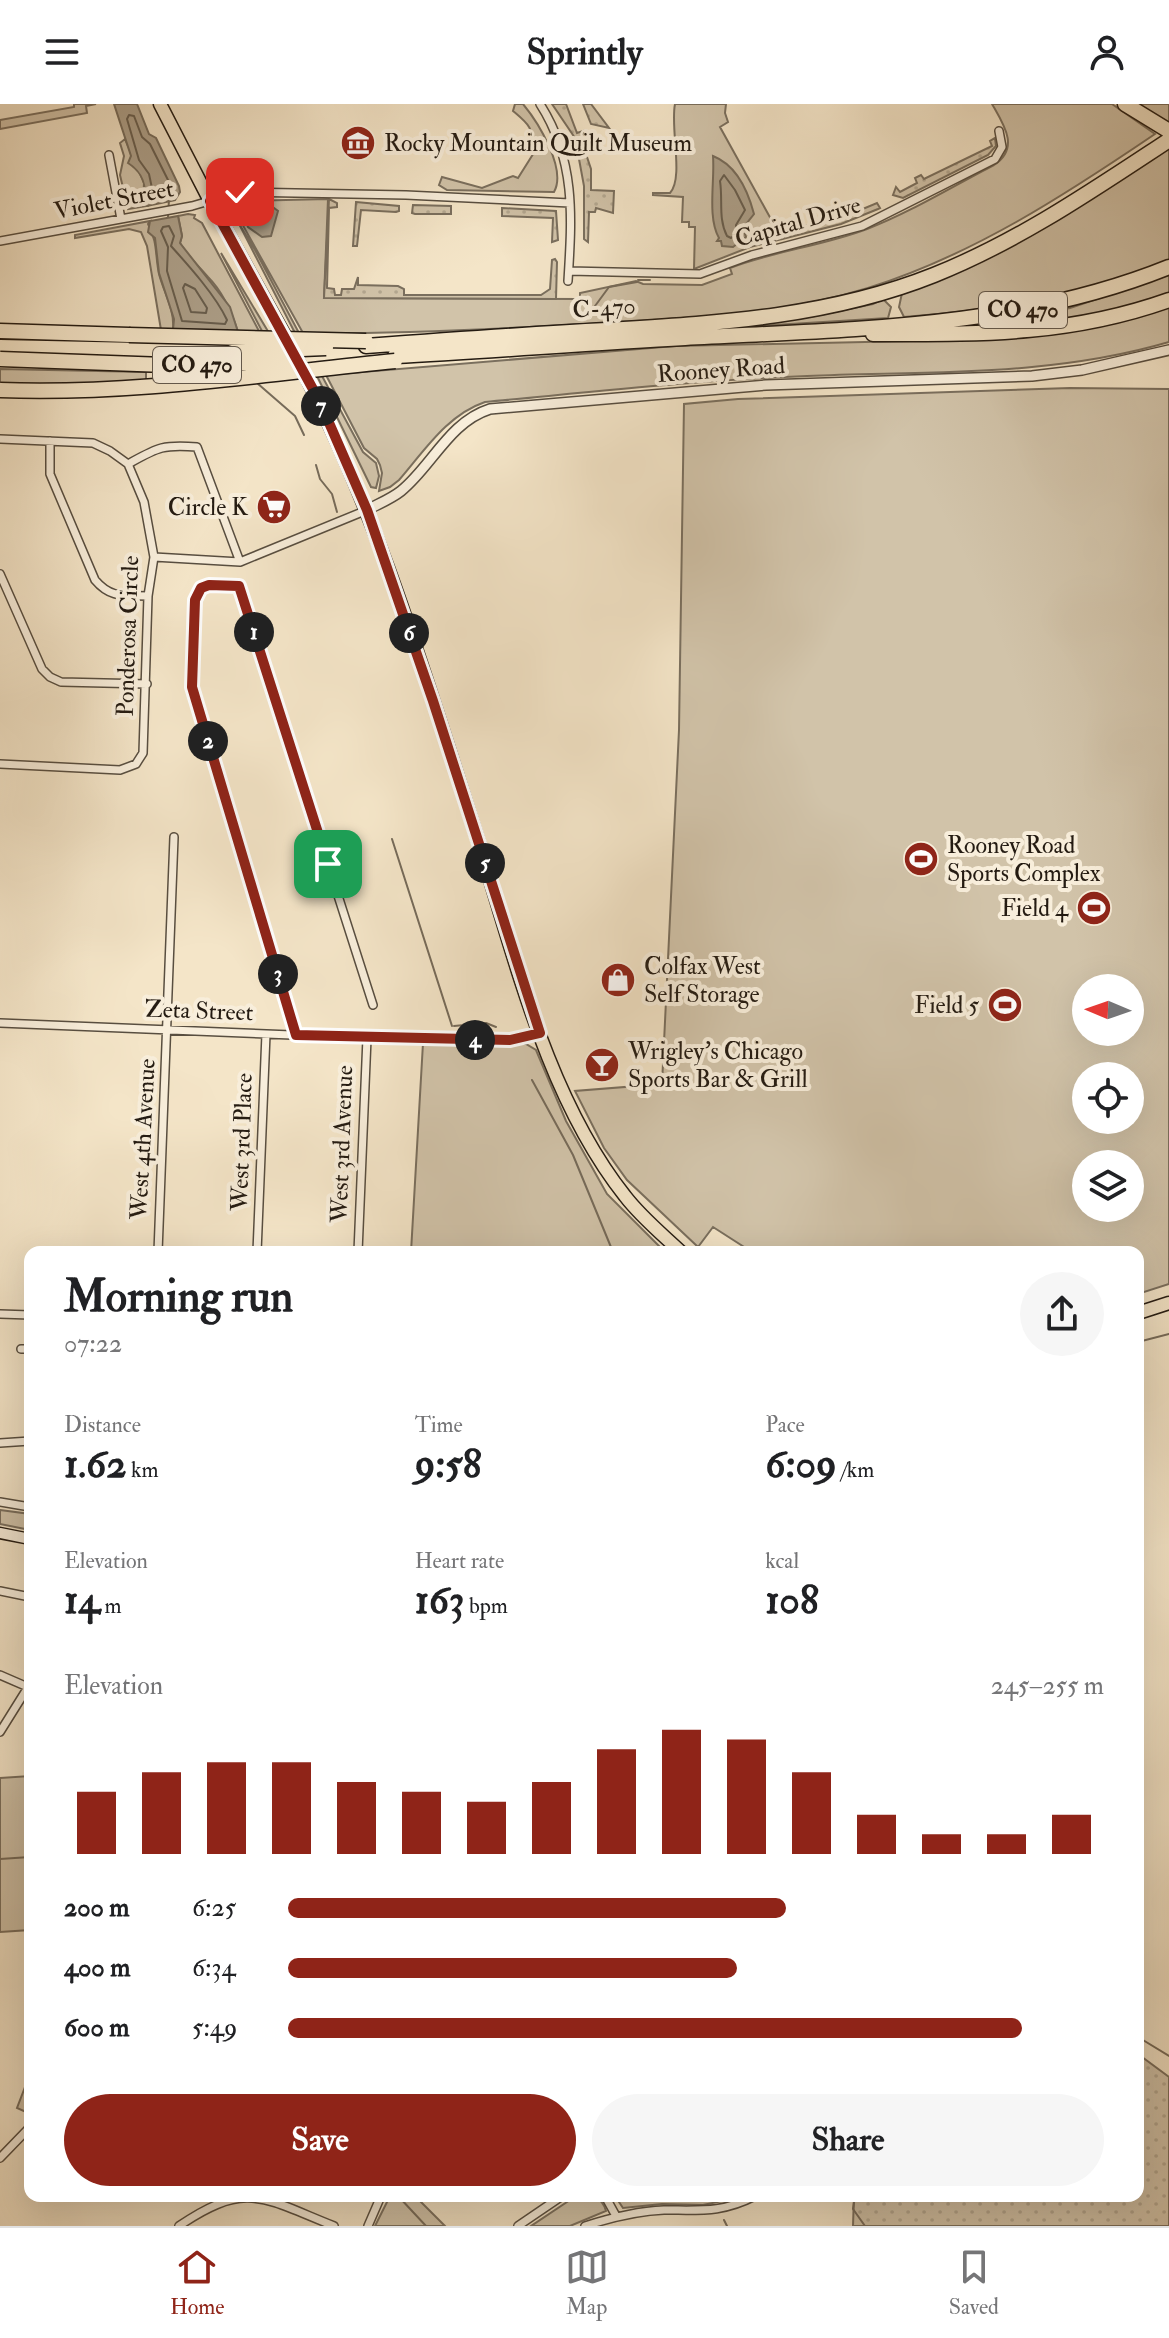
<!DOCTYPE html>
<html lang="en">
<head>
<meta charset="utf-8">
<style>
  :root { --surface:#fff; --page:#f6f6f6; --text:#202124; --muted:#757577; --line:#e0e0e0; --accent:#8f2418 }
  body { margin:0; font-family:"IM FELL Double Pica",serif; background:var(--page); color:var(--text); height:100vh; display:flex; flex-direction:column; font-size:30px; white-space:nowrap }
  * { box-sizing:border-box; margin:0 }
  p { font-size:26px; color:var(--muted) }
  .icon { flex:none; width:44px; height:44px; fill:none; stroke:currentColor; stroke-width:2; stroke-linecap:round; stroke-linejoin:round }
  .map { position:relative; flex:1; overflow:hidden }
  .details { position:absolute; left:24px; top:1142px; width:1120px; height:956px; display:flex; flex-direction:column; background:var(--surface); border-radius:16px; box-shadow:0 8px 32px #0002 }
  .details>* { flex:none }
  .needle { width:52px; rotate:272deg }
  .fabs { position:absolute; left:1072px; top:870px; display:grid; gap:16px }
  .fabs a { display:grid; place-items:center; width:72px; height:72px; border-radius:50%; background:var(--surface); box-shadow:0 8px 32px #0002; font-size:40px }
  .pin { position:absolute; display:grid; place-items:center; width:68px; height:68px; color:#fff; margin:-34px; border-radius:16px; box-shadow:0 4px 12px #0006 }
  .km { position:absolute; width:40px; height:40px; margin:-20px; border-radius:50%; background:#222; color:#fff; font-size:22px; line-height:40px; text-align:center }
  .round { display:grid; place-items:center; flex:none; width:84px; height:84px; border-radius:42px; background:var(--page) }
  .overview { display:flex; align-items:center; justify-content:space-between; height:136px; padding:0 40px }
  h1 { font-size:44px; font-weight:700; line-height:60px }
  .metrics { display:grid; grid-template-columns:repeat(3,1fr); gap:12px; height:136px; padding:8px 40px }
  .metrics div { display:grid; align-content:center }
  .metrics b { font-size:40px; font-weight:700 }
  .metrics small { font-size:22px; font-weight:400 }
  .metrics p { font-size:22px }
  .chart { height:224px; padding:16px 40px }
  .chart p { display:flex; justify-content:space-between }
  .chart svg { width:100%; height:144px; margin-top:8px; stroke:var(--accent); stroke-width:6 }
  .action { display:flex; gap:16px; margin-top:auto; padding:16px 40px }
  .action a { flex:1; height:92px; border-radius:48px; background:var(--accent); color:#fff; font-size:32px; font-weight:700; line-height:92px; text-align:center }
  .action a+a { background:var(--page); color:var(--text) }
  ul { padding:0 40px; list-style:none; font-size:26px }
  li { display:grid; grid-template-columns:128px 96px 1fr; align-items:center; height:60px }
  li i { height:20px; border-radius:10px; background:var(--accent) }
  header { display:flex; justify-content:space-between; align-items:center; height:104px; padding:0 40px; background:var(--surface); font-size:36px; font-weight:700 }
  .tabs { display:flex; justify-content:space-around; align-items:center; height:112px; border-top:2px solid var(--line); background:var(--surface); font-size:22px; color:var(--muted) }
  .tabs a { display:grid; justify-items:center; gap:4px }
  .tabs .current { color:var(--accent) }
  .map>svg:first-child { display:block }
  .grass { fill:#d1c3a9; stroke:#7a6f5e; stroke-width:2; fill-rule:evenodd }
  .park { fill:url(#park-dots); stroke:#7a6f5e; stroke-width:2 }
  .water { fill:#ada08a; stroke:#766b5a; stroke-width:2 }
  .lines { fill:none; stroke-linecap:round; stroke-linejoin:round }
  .shore { stroke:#685e4e; stroke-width:2 }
  .stream { stroke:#766b5a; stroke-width:2 }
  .minor-casing { stroke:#584e40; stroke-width:10 }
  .tertiary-casing { stroke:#584e40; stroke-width:12 }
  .secondary-casing { stroke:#241b12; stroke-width:13 }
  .primary-casing { stroke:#241b12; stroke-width:15 }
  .motorway-casing { stroke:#241b12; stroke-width:17 }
  .minor { stroke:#f8eedb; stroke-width:7 }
  .tertiary { stroke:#f8eedb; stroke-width:9 }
  .secondary { stroke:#f8eedb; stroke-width:10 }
  .primary { stroke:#f4e5c8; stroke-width:12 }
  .motorway { stroke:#f4e5c8; stroke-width:14 }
  .motorway-bridge-casing { stroke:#241b12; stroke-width:17; stroke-linecap:butt }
  .motorway-bridge { stroke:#f4e5c8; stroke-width:14 }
  .route-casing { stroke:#fff; stroke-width:16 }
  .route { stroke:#8f2418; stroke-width:10 }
  .labels { text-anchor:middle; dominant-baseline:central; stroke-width:8; stroke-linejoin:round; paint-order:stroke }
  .shield { fill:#f8eedb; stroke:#645a4e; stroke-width:2 }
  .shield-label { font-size:22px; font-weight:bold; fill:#241b12 }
  .poi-label { font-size:24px; fill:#241b12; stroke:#f8eedb; text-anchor:start }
  .street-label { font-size:24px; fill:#241b12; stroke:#f8eedb }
</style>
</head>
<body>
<header><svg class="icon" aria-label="menu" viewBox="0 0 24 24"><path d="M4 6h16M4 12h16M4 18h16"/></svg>Sprintly<svg class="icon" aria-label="person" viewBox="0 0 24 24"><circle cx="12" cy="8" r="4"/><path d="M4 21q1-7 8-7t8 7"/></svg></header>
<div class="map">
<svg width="1169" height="2122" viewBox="0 0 1169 2122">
  <defs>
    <pattern id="park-dots" width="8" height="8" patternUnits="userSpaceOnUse" patternTransform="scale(2)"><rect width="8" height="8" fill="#d1c3a9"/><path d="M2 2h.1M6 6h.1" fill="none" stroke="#b3a790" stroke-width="1.8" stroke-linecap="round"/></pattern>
  </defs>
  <rect width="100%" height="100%" fill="#f4e5c8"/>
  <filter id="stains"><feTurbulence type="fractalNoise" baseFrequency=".0025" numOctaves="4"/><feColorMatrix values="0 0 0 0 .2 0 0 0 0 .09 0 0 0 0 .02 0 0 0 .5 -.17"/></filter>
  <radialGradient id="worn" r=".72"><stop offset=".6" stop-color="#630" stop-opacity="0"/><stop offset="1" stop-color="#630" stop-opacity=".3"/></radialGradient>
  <path class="grass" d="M 74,0 L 96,0 L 86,2 L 87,9 L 0,25 L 0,16 L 74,3 Z
    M 515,0 L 523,0 C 538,18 567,65 554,88 L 447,86 L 439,81 L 442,73 L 482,84 L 513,72 L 518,74 L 535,47 L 531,44 C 536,25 526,18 513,7 Z
    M 675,0 L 726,0 L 725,9 L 728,18 L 720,23 L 782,135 L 750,143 L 694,165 L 695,123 L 689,123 L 689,118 L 682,118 L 683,93 L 653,91 L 653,89 L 670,89 C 684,74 670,24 675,0 Z
    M 992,0 L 1112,0 L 1155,30 C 1065,91 973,151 868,184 C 781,211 689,214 599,219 C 500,225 401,230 303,229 L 236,109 L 238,98 L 240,97 L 328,95 L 324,194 L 580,195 L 580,189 L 636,177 L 643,180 L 702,181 L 732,170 L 730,164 C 774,147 822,142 867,125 C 911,108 953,82 994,61 C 1020,44 1004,21 992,0 Z
    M 1136,0 L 1169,0 L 1169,20 Z
    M 125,35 L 144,79 L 143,99 L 147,102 L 128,105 L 120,71 L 124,52 L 120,39 Z
    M 1169,42 L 1169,156 C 1081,192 998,206 904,213 L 899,203 L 902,189 Z
    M 188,110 L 195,111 L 194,114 L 202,119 L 260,229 L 238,228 C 232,209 223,188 208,173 C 199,162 187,152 180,139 L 182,132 L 178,112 Z
    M 150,117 L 148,120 C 158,138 155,152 159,170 C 164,189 175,206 173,226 L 161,226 L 147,142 L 141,128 L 129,125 L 75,134 L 75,131 Z
    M 238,118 L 255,146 L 299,229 L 295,229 Z
    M 221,149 L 269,229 L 263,229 Z
    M 1169,171 L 1169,190 L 1110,208 L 1019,222 L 1019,214 L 1070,204 Z
    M 883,195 L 891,203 L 888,214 L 743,223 L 815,212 L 873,200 Z
    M 1169,202 L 1169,238 C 1050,273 929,267 807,272 C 699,276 592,288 485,298 C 447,311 425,346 399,376 L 390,383 L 379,387 L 382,369 L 380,361 L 377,355 L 364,344 L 326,271 L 675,242 L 1002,235 L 1061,229 Z
    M 0,265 L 146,268 L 146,277 L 90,282 L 0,281 Z
    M 317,272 L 322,272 L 363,348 L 376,359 L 379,372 L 376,384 L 371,383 Z
    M 1070,284 L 1169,285 L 1169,1180 L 1138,1190 L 1138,1148 L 752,1148 L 713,1123 L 698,1143 L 627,1076 L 604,1044 L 575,987 L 662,980 L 679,626 L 684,300 L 738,295 ZM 1086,884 L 1130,884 L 1130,928 L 1086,928 ZM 1086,972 L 1130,972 L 1130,1016 L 1086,1016 ZM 1086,1060 L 1130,1060 L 1130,1104 L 1086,1104 Z
    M 423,939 L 526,940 L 536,946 L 566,1017 L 607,1090 L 665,1148 L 411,1148 Z
    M 0,1406 L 30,1410 L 30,1426 L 0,1420 Z
    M 30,1672 L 30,1826 L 0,1828 L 0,1674 Z
    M 30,1970 L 30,2003 L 26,2008 L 17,2004 Z
    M 390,2092 L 415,2092 L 445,2122 L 375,2122 Z
    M 576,2092 C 590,2092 602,2091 606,2107 L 570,2122 L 531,2122 Z
    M 615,2092 L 729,2092 L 732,2095 L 703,2101 L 662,2100 L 623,2104 Z"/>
  <path class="park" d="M 552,0 L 566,0 L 577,29 L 583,27 L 582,33 L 575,34 Z
    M 583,0 L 591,0 L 609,24 L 591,20 Z
    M 995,34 L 996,42 L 988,51 L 903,94 L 893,91 L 896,83 L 900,88 L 917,79 L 915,74 L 921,71 L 924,75 L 992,42 L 990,37 Z
    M 591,45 L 591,48 L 586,50 L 591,65 L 591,86 L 614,87 L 613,109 L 596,104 L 595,108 L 589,108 L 588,138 L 584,135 L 584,82 L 579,55 L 583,46 Z
    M 329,95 L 337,99 L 337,103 L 329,104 L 327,184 L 334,185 L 335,191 L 341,191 L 342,185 L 354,185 L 358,173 L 358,181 L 398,182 L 404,185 L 404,191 L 541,191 L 550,185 L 552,156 L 555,155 L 557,158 L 556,195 L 324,194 Z
    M 356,98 L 399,102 L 399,107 L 396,108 L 361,106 L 357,142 L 353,142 Z
    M 877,99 L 880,104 L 878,105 L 841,120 L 782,135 L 772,121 L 782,118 L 795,122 L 796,117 L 800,116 L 802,122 L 824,119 L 824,113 L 830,111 L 834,117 Z
    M 413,101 L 451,102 L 451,110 L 415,110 L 412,109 Z
    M 502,104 L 556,107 L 558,136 L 552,138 L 553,114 L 502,112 Z
    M 1138,1950 L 1169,1973 L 1169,2122 L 853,2122 L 854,2092 L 1138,2092 Z"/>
  <path class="water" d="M 114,0 L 137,0 L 149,30 L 156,34 L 179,82 L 180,88 L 175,96 L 147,102 L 143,99 C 148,82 142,68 128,59 L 131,52 Z
    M 713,52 C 736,61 748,87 754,110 L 743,124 L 746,133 L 733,143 L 722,142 L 721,137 L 717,137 L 719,134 C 707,113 715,77 713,52 Z
    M 270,101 L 278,107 L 271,132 L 262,133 L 248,123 L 242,107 L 245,103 Z
    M 178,112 L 182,132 L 180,139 L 230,203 L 238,228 L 173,226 L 174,215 L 159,169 L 155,134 L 148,128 L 150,117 Z"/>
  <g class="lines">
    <path class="shore" d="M 129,11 L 134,12 L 142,33 L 150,40 L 172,84 L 170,89 L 157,91 L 153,89 L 149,70 L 139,56 L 127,15 Z
      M 724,71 L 735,86 L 745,106 L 736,121 L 736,130 L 731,134 L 727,132 C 718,115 723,96 720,77 Z
      M 169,122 L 174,132 L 171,142 C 189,162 216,192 227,216 L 225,220 L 182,217 L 167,167 L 168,143 L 161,127 L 163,123 Z
      M 185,180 L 195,185 L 207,204 L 206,209 L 191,208 L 183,184 Z"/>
    <path class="stream" d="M 168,113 L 169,95
      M 638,176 L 650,176
      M 595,202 L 609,183 L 637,178
      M 257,279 L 295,312 L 304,331
      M 316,361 L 320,375 L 332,390 L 337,408
      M 392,735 L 452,922
      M 454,922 L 486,919 L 496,923
      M 532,976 L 573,1051 L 613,1148
      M 1138,1238 L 1169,1230
      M 0,1755 L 30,1753
      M 1138,1933 L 1169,1952
      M 712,2092 L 718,2095
      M 855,2092 L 853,2105 L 865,2122
      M 399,2093 L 426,2122
      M 724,2116 L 727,2122"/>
    <g class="minor-casing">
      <path id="minor" d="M 540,0 C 576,56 572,113 568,177
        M 109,51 L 121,115
        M 0,137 L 192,102 L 240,88 L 406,91 L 570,99
        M 569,167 L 700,170 L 752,151 L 862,122 L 995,55 L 1002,43 L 999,27
        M 0,335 L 93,339 L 110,347 L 128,360 L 144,398 L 154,453 L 148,492 L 143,649 L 136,660 L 120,666 L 0,660
        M 50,337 L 50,370 L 95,476 C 111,495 125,491 148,492
        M 128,360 C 157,344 162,340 197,343 L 240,458
        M 154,453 L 240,458 L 367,406
        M 0,470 L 42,565 L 50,573 L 61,578 L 147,580
        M 0,919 L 367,934 L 510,936 L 540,929
        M 296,931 L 192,583 L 195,496 L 201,484 L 209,481 L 239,482 L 373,901
        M 158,1148 L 174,733
        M 257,1148 L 266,930
        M 358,1148 L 367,934
        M 0,1210 L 30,1211
        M 21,1245 L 30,1245
        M 0,1339 L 30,1337
        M 0,1398 L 30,1403
        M 0,1487 L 30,1493
        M 0,1571 L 30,1584
        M 0,1628 L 30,1580
        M 0,2054 L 30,2023
        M 605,2092 L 616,2112
        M 179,2122 C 247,2076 263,2094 334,2122
        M 368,2122 L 381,2092
        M 518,2122 L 562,2092
        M 585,2122 C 610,2114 637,2107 664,2106 C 701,2106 722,2109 755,2092"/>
    </g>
    <g class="tertiary-casing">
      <path id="tertiary" d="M 367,406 C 378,400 391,395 401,387 C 432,362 449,318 490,305 L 766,281 L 1032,272 L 1082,266 L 1169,246"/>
    </g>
    <g class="secondary-casing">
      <path id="secondary" d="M 0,1429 L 30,1435"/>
    </g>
    <g class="primary-casing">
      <path id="primary" d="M 160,0 L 210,97 L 289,239
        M 299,259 C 377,408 425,571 476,730 C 514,849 546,993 625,1092 C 641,1113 662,1130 681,1148
        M 1138,1209 L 1169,1199"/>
    </g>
    <g class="motorway-casing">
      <path id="motorway" d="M 1125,0 L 1169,27
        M 0,227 L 129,231
        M 873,230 C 978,230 1068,232 1169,196
        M 366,242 C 446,236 527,230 607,226 C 719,219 829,213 934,171 C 1019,137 1093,86 1169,36
        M 0,243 L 232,248
        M 395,252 C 492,247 588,239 685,234 C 848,225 1016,225 1169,163"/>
    </g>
    <use href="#minor" class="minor"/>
    <use href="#tertiary" class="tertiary"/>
    <use href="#secondary" class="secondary"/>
    <use href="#primary" class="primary"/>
    <use href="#motorway" class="motorway"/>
    <g class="motorway-bridge-casing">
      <path id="motorway-bridge" d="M 129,231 L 366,237
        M 232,248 L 326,244
        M 0,255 L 165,261 L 295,258
        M 0,286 C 131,291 264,270 395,257"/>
    </g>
    <use href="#motorway-bridge" class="motorway-bridge"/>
  </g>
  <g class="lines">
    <g class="route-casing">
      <path id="route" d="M 240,88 L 210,97 L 320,298 L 367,406 L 433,597 L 540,929 L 510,936 L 296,931 L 192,583 L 195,496 L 201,484 L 209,481 L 239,482 L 328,760"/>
    </g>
    <use href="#route" class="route"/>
  </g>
  <defs>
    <g id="museum-disc" transform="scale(1.8)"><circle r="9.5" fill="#8f2418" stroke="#f8eedb"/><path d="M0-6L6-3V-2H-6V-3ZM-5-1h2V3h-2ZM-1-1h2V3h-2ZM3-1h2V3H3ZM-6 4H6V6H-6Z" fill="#fff"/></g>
    <g id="supermarket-disc" transform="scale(1.8)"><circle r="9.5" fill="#8f2418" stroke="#f8eedb"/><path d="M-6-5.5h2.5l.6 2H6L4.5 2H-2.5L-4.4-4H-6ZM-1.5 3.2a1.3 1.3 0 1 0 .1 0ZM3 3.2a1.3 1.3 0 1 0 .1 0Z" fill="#fff"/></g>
    <g id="stadium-disc" transform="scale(1.8)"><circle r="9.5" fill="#8f2418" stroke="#f8eedb"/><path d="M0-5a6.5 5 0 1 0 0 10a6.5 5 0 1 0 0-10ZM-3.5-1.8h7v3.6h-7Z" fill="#fff"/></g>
    <g id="shop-disc" transform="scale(1.8)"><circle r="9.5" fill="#8f2418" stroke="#f8eedb"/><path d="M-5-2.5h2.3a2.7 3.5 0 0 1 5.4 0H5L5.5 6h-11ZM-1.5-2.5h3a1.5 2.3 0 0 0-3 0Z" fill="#fff"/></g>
    <g id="bar-disc" transform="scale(1.8)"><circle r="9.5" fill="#8f2418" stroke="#f8eedb"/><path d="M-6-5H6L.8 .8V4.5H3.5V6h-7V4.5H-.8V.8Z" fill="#fff"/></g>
  </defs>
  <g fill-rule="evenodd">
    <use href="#museum-disc" x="358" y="39"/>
    <use href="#supermarket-disc" x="274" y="403"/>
    <use href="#stadium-disc" x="921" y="755"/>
    <use href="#stadium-disc" x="1094" y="804"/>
    <use href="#shop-disc" x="618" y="876"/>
    <use href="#stadium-disc" x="1005" y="901"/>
    <use href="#bar-disc" x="602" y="961"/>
  </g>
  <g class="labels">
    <g class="shield">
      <rect x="979" y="188" width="88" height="36" rx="6"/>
      <rect x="153" y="243" width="88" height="36" rx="6"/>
    </g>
    <g class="shield-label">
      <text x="1023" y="206">CO 470</text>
      <text x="197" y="261">CO 470</text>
    </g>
    <g class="poi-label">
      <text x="384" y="39">Rocky Mountain Quilt Museum</text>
      <text x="248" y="403" text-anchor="end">Circle K</text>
      <text x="947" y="741">Rooney Road<tspan x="947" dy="28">Sports Complex</tspan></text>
      <text x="1068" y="804" text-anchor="end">Field 4</text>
      <text x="644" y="862">Colfax West<tspan x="644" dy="28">Self Storage</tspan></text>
      <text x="979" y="901" text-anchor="end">Field 5</text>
      <text x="628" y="947">Wrigley's Chicago<tspan x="628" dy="28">Sports Bar &amp; Grill</tspan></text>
    </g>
    <g class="street-label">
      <text transform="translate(114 96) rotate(-11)">Violet Street</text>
      <text transform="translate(798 118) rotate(-16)">Capital Drive</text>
      <text transform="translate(604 204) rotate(-4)">C-470</text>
      <text transform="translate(721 266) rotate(-4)">Rooney Road</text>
      <text transform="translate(128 532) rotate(-88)">Ponderosa Circle</text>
      <text transform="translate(199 907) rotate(2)">Zeta Street</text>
      <text transform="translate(143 1035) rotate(-87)">West 4th Avenue</text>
      <text transform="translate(242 1038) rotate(-88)">West 3rd Place</text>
      <text transform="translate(342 1040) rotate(-88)">West 3rd Avenue</text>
    </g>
  </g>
  <rect width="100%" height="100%" filter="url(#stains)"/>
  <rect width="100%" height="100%" fill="url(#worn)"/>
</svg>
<div class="fabs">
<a><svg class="needle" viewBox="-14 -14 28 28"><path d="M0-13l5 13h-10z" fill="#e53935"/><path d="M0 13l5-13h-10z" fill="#757577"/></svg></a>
<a><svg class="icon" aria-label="locate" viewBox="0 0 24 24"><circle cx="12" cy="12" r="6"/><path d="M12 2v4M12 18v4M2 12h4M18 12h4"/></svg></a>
<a><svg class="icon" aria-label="layers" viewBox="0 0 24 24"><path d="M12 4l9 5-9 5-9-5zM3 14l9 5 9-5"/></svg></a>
</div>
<div class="pin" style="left:328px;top:760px;background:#1e9e55"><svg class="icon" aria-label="arrive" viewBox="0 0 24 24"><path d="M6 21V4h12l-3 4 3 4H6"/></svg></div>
<div class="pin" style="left:240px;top:88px;background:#d93025"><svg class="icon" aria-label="check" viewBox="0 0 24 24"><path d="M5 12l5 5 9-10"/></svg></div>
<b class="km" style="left:254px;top:528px">1</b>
<b class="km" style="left:208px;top:637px">2</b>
<b class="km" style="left:278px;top:870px">3</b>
<b class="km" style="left:475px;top:936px">4</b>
<b class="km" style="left:485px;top:759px">5</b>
<b class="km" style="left:409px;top:529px">6</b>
<b class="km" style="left:321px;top:302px">7</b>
<section class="details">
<div class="overview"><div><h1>Morning run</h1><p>07:22</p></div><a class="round"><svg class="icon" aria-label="share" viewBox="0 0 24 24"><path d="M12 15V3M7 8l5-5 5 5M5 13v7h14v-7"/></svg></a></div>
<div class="metrics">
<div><p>Distance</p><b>1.62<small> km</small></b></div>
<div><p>Time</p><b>9:58</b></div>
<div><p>Pace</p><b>6:09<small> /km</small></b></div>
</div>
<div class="metrics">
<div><p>Elevation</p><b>14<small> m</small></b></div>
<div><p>Heart rate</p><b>163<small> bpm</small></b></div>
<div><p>kcal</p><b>108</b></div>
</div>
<div class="chart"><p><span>Elevation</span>245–255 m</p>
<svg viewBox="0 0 160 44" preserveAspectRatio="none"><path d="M5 44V25M15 44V19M25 44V16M35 44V16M45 44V22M55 44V25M65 44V28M75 44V22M85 44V12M95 44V6M105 44V9M115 44V19M125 44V32M135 44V38M145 44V38M155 44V32"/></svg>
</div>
<ul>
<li><b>200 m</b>6:25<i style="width:61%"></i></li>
<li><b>400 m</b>6:34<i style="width:55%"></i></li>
<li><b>600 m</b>5:49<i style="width:90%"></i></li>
</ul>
<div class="action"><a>Save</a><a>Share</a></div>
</section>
</div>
<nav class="tabs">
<a class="current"><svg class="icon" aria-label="home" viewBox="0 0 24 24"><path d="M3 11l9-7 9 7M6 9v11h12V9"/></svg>Home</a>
<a><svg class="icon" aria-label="map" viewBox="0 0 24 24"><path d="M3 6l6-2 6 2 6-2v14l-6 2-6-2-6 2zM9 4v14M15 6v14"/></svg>Map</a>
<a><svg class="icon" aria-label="saved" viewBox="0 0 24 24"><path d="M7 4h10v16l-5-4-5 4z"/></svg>Saved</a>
</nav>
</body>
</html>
